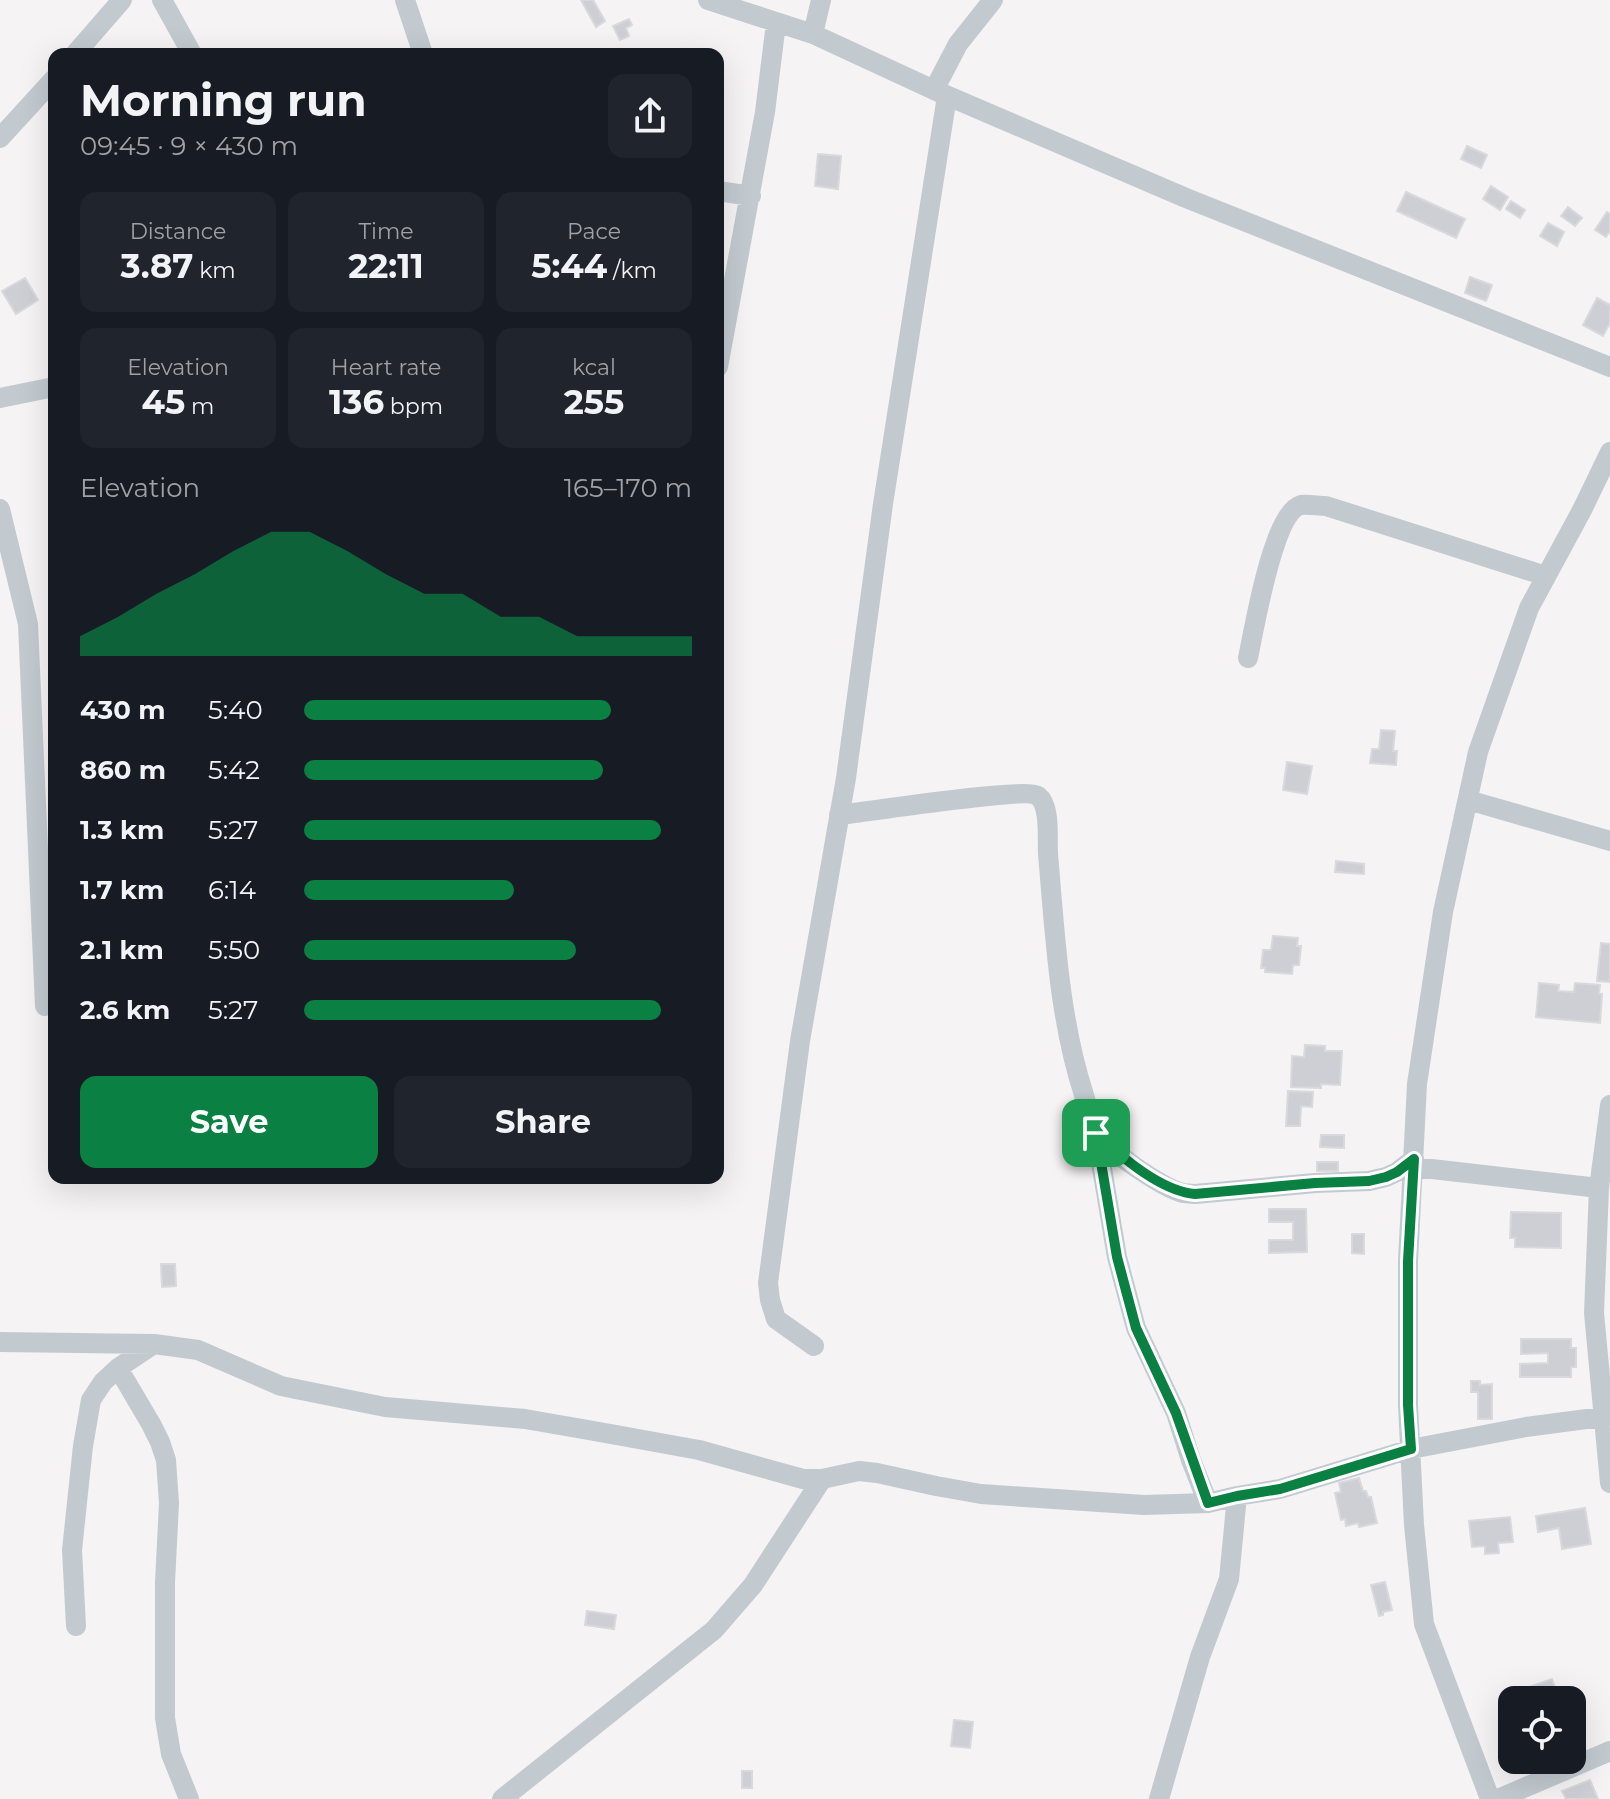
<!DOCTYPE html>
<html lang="en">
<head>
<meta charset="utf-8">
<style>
  :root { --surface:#171b24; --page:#20242c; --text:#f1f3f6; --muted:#9ea1a6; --accent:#0b8043 }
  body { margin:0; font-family:Montserrat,sans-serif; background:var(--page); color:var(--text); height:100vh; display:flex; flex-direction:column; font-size:30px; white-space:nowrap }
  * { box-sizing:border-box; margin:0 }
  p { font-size:26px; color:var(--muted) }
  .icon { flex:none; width:44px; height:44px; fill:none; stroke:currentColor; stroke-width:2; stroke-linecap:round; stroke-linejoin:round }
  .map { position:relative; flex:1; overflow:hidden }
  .sheet { position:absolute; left:48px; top:48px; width:676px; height:1136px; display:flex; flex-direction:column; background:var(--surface); border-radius:16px; box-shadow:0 8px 32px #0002 }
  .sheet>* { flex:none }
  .buttons { position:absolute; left:1498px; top:1686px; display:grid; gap:16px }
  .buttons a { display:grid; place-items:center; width:88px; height:88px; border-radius:16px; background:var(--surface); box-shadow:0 8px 32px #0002; font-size:40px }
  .pin { position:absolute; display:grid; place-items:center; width:68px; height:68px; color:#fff; margin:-34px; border-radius:16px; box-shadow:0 4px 12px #0006 }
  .round { display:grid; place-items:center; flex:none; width:84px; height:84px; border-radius:16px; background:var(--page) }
  .summary { display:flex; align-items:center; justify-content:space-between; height:136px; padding:0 32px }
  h1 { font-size:44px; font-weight:700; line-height:60px }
  .metrics { display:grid; grid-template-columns:repeat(3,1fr); gap:12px; height:136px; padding:8px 32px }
  .metrics div { display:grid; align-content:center; border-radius:16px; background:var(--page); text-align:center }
  .metrics b { font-size:34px; font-weight:700 }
  .metrics small { font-size:22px; font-weight:400 }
  .metrics p { font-size:22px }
  .chart { height:224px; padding:16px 32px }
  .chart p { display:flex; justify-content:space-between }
  .chart svg { width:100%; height:144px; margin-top:8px; fill:var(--accent); opacity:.7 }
  .action { display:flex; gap:16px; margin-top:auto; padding:16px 32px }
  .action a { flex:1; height:92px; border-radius:16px; background:var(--accent); color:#fff; font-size:32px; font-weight:700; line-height:92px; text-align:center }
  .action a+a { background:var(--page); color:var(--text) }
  ul { padding:0 32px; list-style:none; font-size:26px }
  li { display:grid; grid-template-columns:128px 96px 1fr; align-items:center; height:60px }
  li i { height:20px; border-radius:10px; background:var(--accent) }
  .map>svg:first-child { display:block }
  .building { fill:#cdcfd4; stroke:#d8d9dd; stroke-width:2 }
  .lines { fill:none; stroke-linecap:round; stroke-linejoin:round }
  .minor { stroke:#c2cad0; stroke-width:20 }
  .route-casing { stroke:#fff; stroke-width:16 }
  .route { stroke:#0b8043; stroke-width:10 }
</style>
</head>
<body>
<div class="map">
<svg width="1610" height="1799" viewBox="0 0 1610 1799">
  <rect width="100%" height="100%" fill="#f5f3f3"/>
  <path class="building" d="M 581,0 L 593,0 L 605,21 L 596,27 Z
    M 629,19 L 632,25 L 626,28 L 629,36 L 620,40 L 613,26 Z
    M 1467,146 L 1487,155 L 1481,168 L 1461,159 Z
    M 818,154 L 841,156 L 838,189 L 815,186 Z
    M 1491,186 L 1508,197 L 1500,210 L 1483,199 Z
    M 1406,192 L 1465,219 L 1456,238 L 1397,211 Z
    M 1511,201 L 1525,210 L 1520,218 L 1506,209 Z
    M 1568,207 L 1582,218 L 1575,226 L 1561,216 Z
    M 1607,212 L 1610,214 L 1610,231 L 1606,237 L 1595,230 Z
    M 1548,223 L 1564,232 L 1557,246 L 1540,236 Z
    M 1470,277 L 1492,285 L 1486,301 L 1465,293 Z
    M 25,278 L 38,300 L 16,314 L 2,291 Z
    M 1597,298 L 1610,305 L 1610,323 L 1603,336 L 1583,325 Z
    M 1381,730 L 1395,731 L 1393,751 L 1397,751 L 1396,765 L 1370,763 L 1372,749 L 1379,749 Z
    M 1287,762 L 1312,766 L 1307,794 L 1283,790 Z
    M 1336,861 L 1364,864 L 1364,874 L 1335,872 Z
    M 1273,936 L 1298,938 L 1297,946 L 1301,946 L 1299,965 L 1293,965 L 1292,974 L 1265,972 L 1265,968 L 1261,968 L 1263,950 L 1271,950 Z
    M 1601,943 L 1610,944 L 1610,982 L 1597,981 Z
    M 1539,983 L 1559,985 L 1558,991 L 1574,992 L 1575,983 L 1600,985 L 1599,994 L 1602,994 L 1600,1023 L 1536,1017 Z
    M 1305,1045 L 1325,1046 L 1325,1051 L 1342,1051 L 1340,1085 L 1321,1084 L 1321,1088 L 1291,1087 L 1292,1056 L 1304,1057 Z
    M 1288,1091 L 1313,1092 L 1312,1107 L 1301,1106 L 1300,1126 L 1286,1126 Z
    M 1321,1135 L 1344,1135 L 1344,1148 L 1320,1147 Z
    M 1317,1162 L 1338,1162 L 1338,1171 L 1317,1171 Z
    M 1269,1209 L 1306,1209 L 1307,1252 L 1269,1253 L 1269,1240 L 1293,1240 L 1293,1222 L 1269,1222 Z
    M 1511,1212 L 1561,1213 L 1561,1248 L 1515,1247 L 1515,1238 L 1510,1238 Z
    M 1352,1234 L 1364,1234 L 1364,1254 L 1352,1253 Z
    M 161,1264 L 175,1264 L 176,1286 L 162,1287 Z
    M 1521,1339 L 1571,1339 L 1571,1348 L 1576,1348 L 1576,1367 L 1571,1367 L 1571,1377 L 1520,1377 L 1520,1364 L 1548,1363 L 1548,1353 L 1521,1354 Z
    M 1471,1381 L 1480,1381 L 1480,1385 L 1492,1384 L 1492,1419 L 1478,1419 L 1478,1392 L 1471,1392 Z
    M 1359,1478 L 1363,1491 L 1366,1491 L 1368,1497 L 1371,1497 L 1377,1523 L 1359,1527 L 1358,1523 L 1346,1526 L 1345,1519 L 1341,1520 L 1335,1493 L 1341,1492 L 1339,1483 Z
    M 1585,1508 L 1591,1544 L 1562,1549 L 1559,1528 L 1538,1532 L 1536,1516 Z
    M 1510,1517 L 1513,1542 L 1498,1543 L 1499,1553 L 1485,1554 L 1485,1546 L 1472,1547 L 1469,1521 Z
    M 1385,1582 L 1392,1610 L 1383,1612 L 1383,1615 L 1379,1616 L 1371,1585 Z
    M 587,1611 L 616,1615 L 614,1629 L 585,1625 Z
    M 1552,1679 L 1559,1700 L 1530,1700 L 1526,1688 Z
    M 954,1720 L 973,1722 L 970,1748 L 951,1746 Z
    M 742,1771 L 752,1771 L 752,1788 L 742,1788 Z
    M 1590,1780 L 1598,1799 L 1566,1799 L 1562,1791 Z"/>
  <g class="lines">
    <path class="minor" d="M 162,0 L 192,54
      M 405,0 L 423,54
      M 708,0 L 813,34 L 934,90 L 1186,198 L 1610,367
      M 813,34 L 821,0
      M 75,54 L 122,0
      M 934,90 L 958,44 L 993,0
      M 0,138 L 54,79
      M 718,191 L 751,196
      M 718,367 L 765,112 L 776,23
      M 0,398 L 54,387
      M 0,509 L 28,624 L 45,1006
      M 1248,658 C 1254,630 1273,513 1301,505 C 1308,504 1319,506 1326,506 L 1546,576
      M 1468,800 L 1610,841
      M 839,815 C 866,812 1026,787 1038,796 C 1051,806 1047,839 1048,854 C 1055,935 1059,1018 1084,1095 C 1087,1106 1090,1119 1095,1130 C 1103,1148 1163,1188 1183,1193 C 1184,1193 1194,1194 1195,1194 L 1315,1183 L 1369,1181 L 1386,1177 L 1397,1172 L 1414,1159
      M 1610,1105 L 1599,1188 L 1594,1313 L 1610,1483
      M 1096,1133 L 1117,1257 L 1136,1328 L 1176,1413 L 1191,1460 L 1208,1503
      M 1414,1167 L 1599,1188
      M 0,1342 L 154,1344 L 198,1350 L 281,1386 L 385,1407 L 525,1419 L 594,1431 L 699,1450 L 803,1479 L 822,1479 L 859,1471 L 877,1473 L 936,1486 L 981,1494 L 1144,1505 L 1208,1503 L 1237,1496 L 1280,1489 L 1411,1449 L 1526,1427 L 1610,1416
      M 814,1346 L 776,1319 L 770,1300 L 768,1283 L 800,1041 L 846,778 L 883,504 L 947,96
      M 118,1368 L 151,1424 L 160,1442 L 166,1460 L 169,1503 L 165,1583 L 165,1718 L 171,1754 L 189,1799
      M 76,1626 L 72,1550 L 83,1446 L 91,1400 L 103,1382 L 118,1368 L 154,1344
      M 502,1799 L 714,1630 L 753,1585 L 822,1479
      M 1159,1799 L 1200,1657 L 1229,1579 L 1237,1496
      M 1490,1799 L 1424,1624 L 1414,1525 L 1408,1405 L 1408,1261 L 1417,1084 L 1443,912 L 1478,752 L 1529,608 L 1582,510 L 1610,452
      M 1498,1799 L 1610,1751"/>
  </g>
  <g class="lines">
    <g class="route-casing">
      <path id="route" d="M 1096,1133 C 1120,1156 1160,1191 1195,1194 L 1315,1183 L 1369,1181 L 1386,1177 L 1397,1172 L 1414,1159 L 1408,1261 L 1408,1405 L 1411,1449 L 1280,1489 L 1237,1496 L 1208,1503 L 1176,1413 L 1136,1328 L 1117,1257 Z"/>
    </g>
    <use href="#route" class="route"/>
  </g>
</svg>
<div class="buttons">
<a><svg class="icon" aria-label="locate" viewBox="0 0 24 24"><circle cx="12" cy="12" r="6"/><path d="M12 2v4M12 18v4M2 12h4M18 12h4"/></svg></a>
</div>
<div class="pin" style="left:1096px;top:1133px;background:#1e9e55"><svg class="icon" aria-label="arrive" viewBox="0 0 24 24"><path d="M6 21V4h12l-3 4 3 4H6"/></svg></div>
<section class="sheet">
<div class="summary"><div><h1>Morning run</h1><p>09:45 · 9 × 430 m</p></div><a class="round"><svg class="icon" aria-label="share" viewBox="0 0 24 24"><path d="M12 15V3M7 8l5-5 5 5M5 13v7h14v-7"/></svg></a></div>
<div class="metrics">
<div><p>Distance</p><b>3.87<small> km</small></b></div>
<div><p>Time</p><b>22:11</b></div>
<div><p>Pace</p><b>5:44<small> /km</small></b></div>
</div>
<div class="metrics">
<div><p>Elevation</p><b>45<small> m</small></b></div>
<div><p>Heart rate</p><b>136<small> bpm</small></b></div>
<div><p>kcal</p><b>255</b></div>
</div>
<div class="chart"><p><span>Elevation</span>165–170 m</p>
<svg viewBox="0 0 160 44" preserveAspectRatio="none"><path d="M0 44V38L10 32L20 25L30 19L40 12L50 6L60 6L70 12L80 19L90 25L100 25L110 32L120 32L130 38L140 38L150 38L160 38V44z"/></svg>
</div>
<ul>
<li><b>430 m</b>5:40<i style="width:79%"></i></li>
<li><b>860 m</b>5:42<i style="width:77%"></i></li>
<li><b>1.3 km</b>5:27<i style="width:92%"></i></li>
<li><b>1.7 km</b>6:14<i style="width:54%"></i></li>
<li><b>2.1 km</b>5:50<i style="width:70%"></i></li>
<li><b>2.6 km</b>5:27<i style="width:92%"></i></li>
</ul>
<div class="action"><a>Save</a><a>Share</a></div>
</section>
</div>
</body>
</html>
